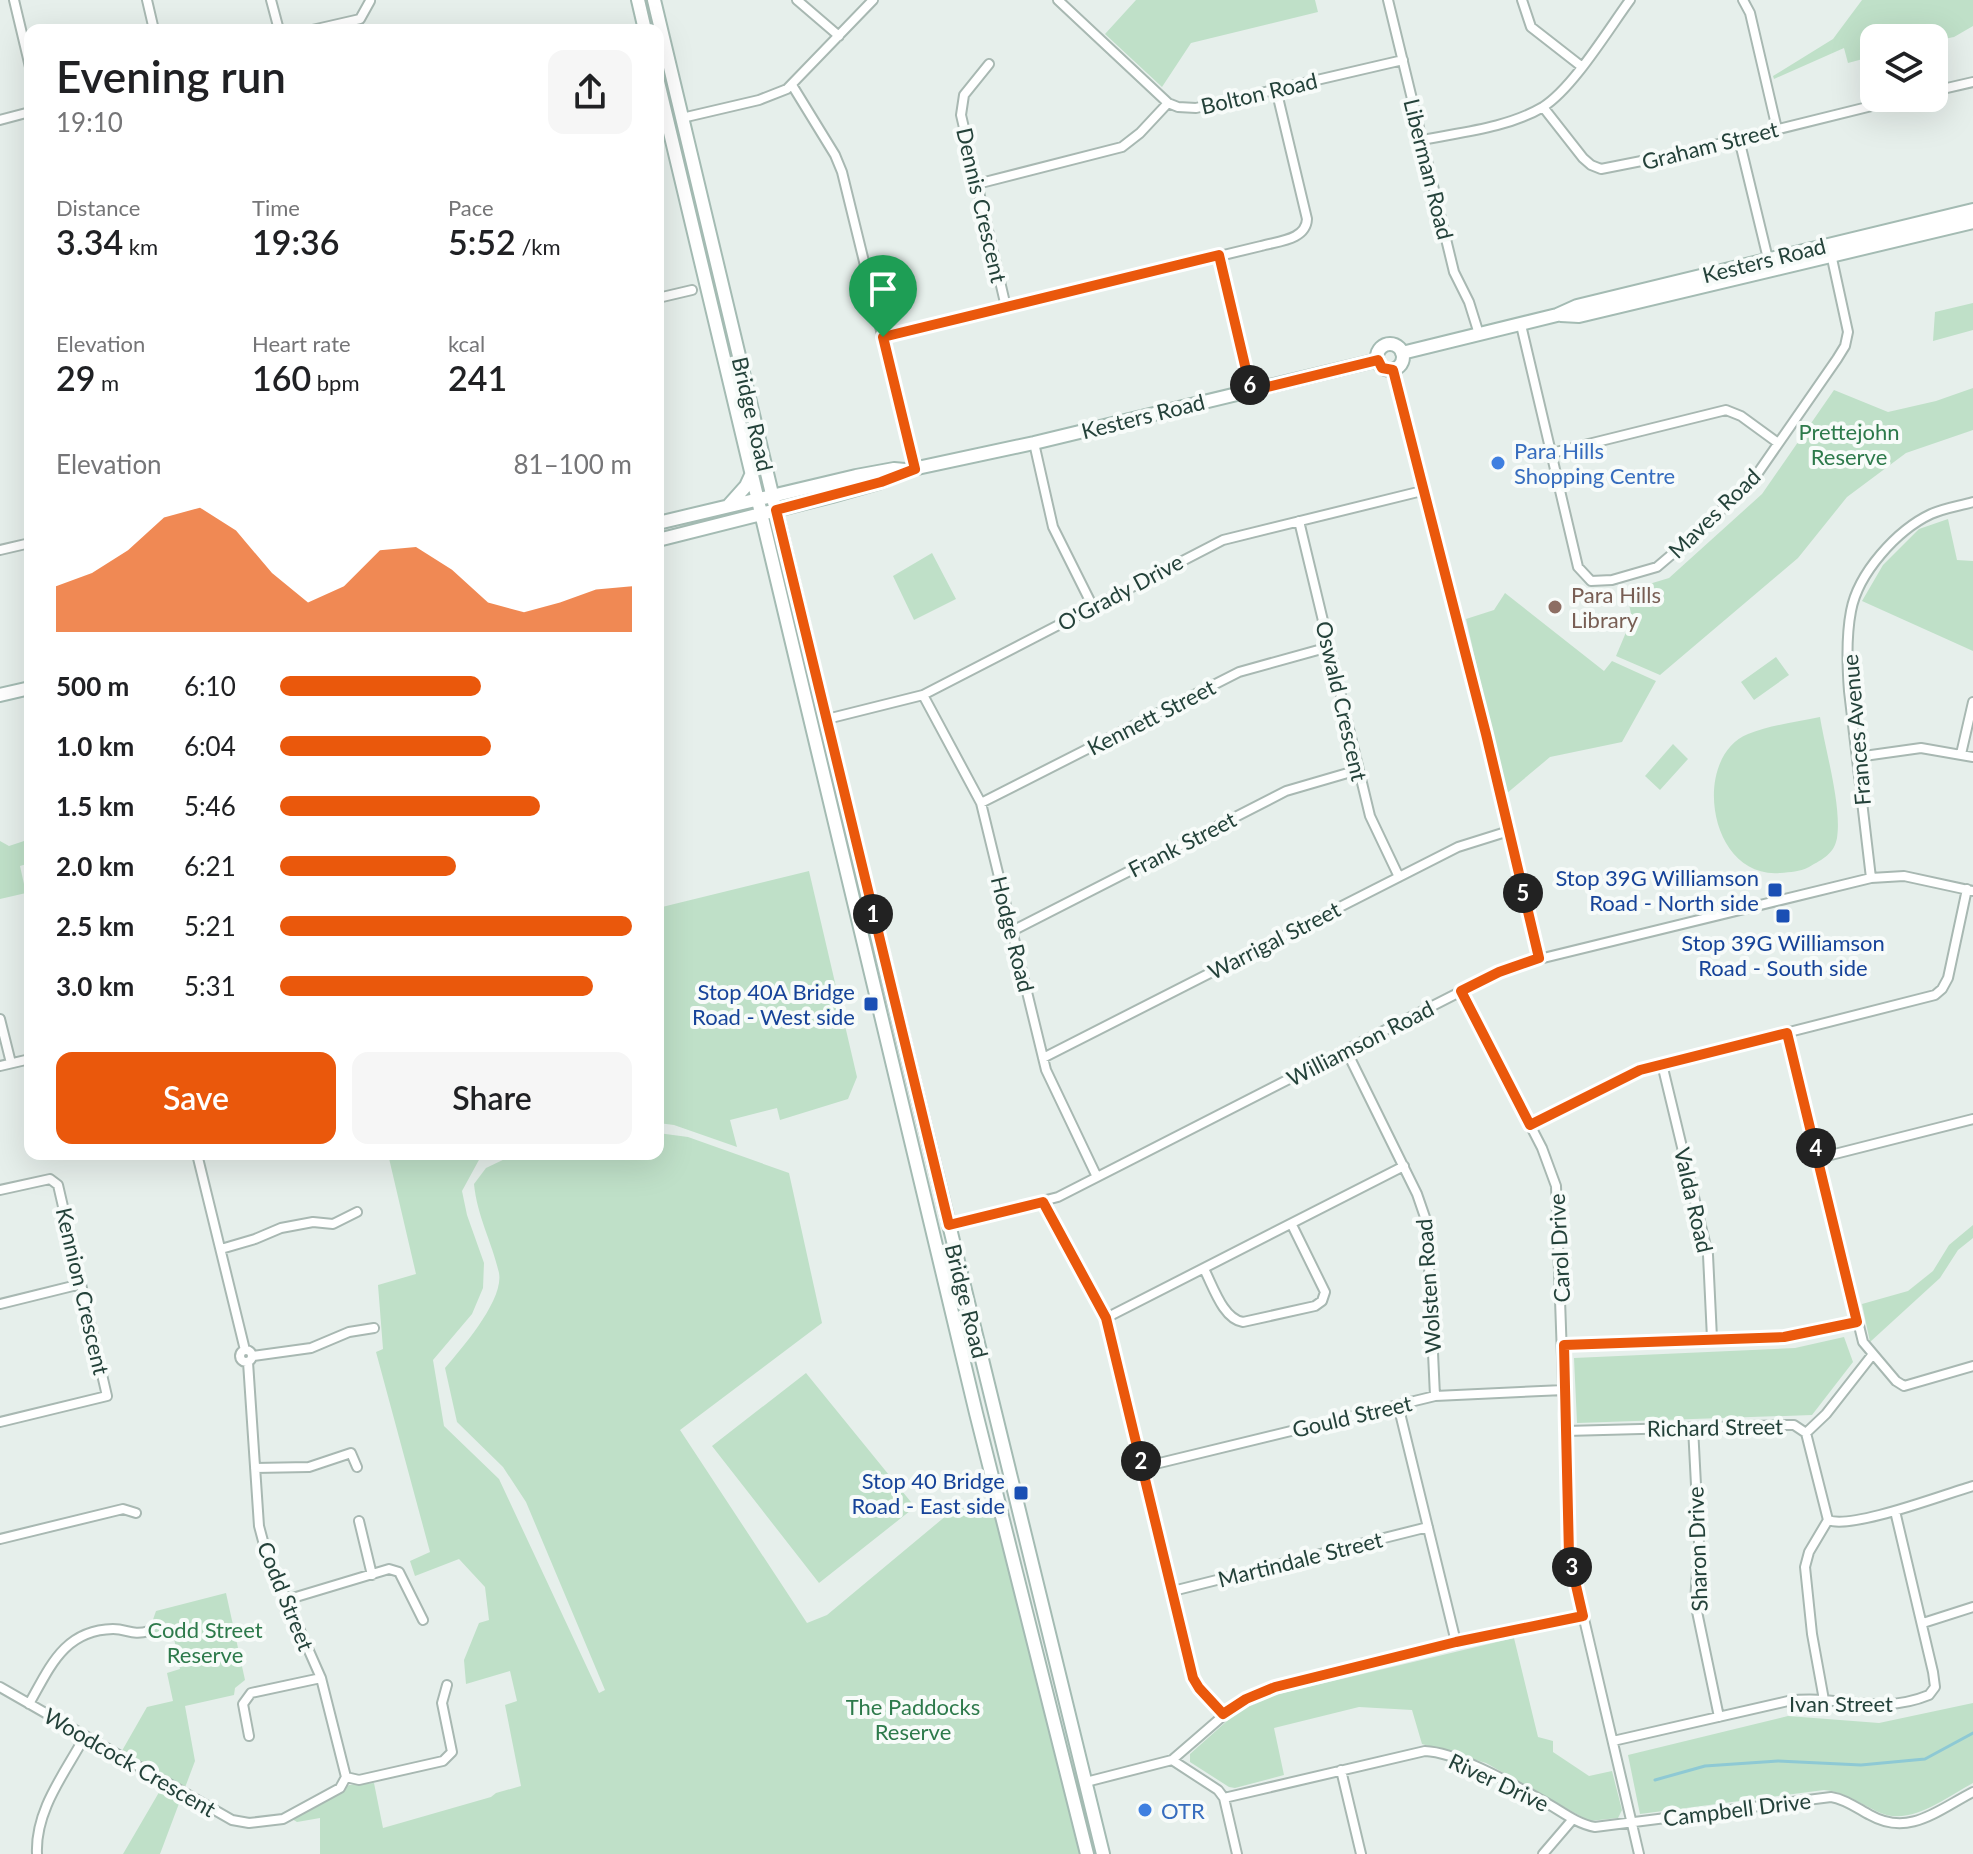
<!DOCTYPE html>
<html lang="en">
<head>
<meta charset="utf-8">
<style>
  :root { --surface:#fff; --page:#f6f6f6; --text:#202124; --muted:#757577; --accent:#ea580c }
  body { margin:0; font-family:Lato,sans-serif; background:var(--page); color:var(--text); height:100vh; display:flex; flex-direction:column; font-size:30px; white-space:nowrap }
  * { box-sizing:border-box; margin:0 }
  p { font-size:26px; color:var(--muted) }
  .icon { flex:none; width:44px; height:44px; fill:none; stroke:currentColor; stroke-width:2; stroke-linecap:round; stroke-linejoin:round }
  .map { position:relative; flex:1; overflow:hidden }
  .side { position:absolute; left:24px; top:24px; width:640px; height:1136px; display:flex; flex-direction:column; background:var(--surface); border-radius:16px; box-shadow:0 8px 32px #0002 }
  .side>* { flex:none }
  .tools { position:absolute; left:1860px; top:24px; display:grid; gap:16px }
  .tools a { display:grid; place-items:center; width:88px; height:88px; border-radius:16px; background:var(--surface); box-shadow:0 8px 32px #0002; font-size:40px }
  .pin { position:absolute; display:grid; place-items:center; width:68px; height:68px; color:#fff; margin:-82px -34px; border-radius:50% 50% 50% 0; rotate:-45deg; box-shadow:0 0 8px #0007 }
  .pin .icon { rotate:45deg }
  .km { position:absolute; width:40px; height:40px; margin:-20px; border-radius:50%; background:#222; color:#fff; font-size:22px; line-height:40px; text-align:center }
  .round { display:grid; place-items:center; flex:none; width:84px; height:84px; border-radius:16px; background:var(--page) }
  .overview { display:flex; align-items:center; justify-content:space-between; height:136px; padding:0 32px }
  h1 { font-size:44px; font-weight:600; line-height:60px }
  .stats { display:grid; grid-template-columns:repeat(3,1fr); gap:12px; height:136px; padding:8px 32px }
  .stats div { display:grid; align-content:center }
  .stats b { font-size:34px; font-weight:600 }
  .stats small { font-size:22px; font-weight:400 }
  .stats p { font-size:22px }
  .chart { height:224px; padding:16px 32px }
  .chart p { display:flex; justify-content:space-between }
  .chart svg { width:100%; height:144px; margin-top:8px; fill:var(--accent); opacity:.7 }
  .button { display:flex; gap:16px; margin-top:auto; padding:16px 32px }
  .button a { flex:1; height:92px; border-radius:16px; background:var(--accent); color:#fff; font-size:32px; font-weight:600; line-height:92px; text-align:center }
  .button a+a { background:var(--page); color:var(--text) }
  ul { padding:0 32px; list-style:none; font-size:26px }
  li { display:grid; grid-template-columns:128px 96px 1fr; align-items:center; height:60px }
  li i { height:20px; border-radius:10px; background:var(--accent) }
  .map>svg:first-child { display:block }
  .green { fill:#bfe0c8 }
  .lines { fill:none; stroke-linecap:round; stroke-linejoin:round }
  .stream { stroke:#8ec9d4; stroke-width:3 }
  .minor-casing { stroke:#a8b8b2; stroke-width:12 }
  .secondary-casing { stroke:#a4bbb3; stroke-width:16 }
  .minor { stroke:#fff; stroke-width:8 }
  .secondary { stroke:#fff; stroke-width:12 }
  .route-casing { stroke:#fff; stroke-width:16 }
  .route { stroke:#ea580c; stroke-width:10 }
  .shop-dot { fill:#3f7fe0; stroke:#f7fbf9; stroke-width:3 }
  .education-dot { fill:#8d6e63; stroke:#f7fbf9; stroke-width:3 }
  .transit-dot { fill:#1a4fb4; stroke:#f7fbf9; stroke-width:3 }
  .labels { text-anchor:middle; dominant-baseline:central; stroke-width:8; stroke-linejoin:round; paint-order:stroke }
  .street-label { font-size:22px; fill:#24423a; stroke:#f7fbf9 }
  .park-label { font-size:22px; fill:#2d7a4b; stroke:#f7fbf9 }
  .shop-label { font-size:22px; fill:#366cbe; stroke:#f7fbf9; text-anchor:start }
  .education-label { font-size:22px; fill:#785e54; stroke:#f7fbf9; text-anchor:start }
  .transit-label { font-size:22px; fill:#164399; stroke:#f7fbf9; text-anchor:end }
</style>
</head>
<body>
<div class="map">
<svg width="1973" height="1854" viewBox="0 0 1973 1854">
  <rect width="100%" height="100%" fill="#e6efeb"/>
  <path class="green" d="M 1136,0 L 1315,0 L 1318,12 L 1191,43 L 1162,87 L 1105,34 Z
    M 1862,0 L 1973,0 L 1973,26 L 1954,37 L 1934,41 L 1934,38 L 1874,38 L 1874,56 L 1848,63 L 1844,48 L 1774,79 L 1773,76 L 1833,39 Z
    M 1973,303 L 1973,330 L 1933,341 L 1935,312 Z
    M 1973,388 L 1973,430 L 1906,453 L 1847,497 L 1798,558 L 1660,675 L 1616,656 L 1632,618 L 1626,591 L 1669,578 L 1762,494 L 1834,390 L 1888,412 L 1936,401 Z
    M 1948,519 L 1957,560 L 1973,561 L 1973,651 L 1862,601 L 1883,565 L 1919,529 Z
    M 932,553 L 956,599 L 914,620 L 893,576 Z
    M 1505,593 L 1604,671 L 1612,661 L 1656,681 L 1622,742 L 1550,757 L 1506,794 L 1466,619 L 1494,610 Z
    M 1776,657 L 1789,675 L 1754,700 L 1741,682 Z
    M 1820,717 C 1825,749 1842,806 1837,838 C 1834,854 1823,859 1809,867 C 1799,872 1791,872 1780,873 C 1708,879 1691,757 1748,734 C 1770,725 1797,722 1820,717 Z
    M 1673,744 L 1688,759 L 1660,790 L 1645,776 Z
    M 30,839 L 30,863 L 20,866 L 26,893 L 0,899 L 0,841 L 9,846 Z
    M 809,871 L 857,1077 L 848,1099 L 780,1120 L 777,1108 L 730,1120 L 737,1147 L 674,1125 L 658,1123 L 658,908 Z
    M 658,1133 L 688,1137 L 789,1173 L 822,1323 L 680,1430 L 807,1623 L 827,1615 L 953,1510 L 997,1497 L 1085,1854 L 320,1854 L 320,1818 L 297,1822 L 292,1819 L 349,1785 L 374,1783 L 383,1828 L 491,1797 L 496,1793 L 521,1786 L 505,1705 L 517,1701 L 510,1671 L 466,1684 L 464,1660 L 479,1623 L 489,1620 L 485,1587 L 459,1559 L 415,1576 L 410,1561 L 430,1552 L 376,1352 L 383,1349 L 378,1285 L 416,1274 L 388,1154 L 492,1154 L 480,1158 L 462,1191 L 467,1215 L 484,1263 L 483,1288 L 472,1314 L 433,1360 L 444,1426 L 499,1479 L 599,1693 L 605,1690 L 526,1502 L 503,1467 L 457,1422 L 445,1368 C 462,1348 504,1300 499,1273 C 492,1242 477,1216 474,1184 L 486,1168 L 515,1154 L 658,1154 Z
    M 1973,1225 L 1973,1238 L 1958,1250 L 1940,1278 L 1870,1342 L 1862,1304 L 1908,1291 L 1933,1271 L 1949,1245 Z
    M 1844,1337 L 1853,1362 L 1812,1415 L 1577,1423 L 1574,1358 L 1795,1348 Z
    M 806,1373 L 915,1507 L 819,1583 L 712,1446 Z
    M 226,1593 L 245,1680 L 235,1688 L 234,1695 L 185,1706 L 195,1761 L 160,1854 L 123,1854 L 165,1782 L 119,1756 L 147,1707 L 173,1701 L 167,1673 L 180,1669 L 174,1638 L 149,1631 L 156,1611 Z
    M 1514,1638 L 1538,1737 L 1553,1741 L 1553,1752 L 1589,1776 L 1612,1771 L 1622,1810 L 1618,1818 L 1589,1821 L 1486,1763 L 1422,1744 L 1412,1710 L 1359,1707 L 1274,1728 L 1284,1775 L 1235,1788 L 1229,1787 L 1190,1762 L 1190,1754 L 1237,1712 L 1270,1696 Z
    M 1973,1703 L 1973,1783 C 1943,1799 1909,1828 1876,1811 C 1858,1802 1844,1792 1824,1790 L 1640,1814 L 1628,1755 L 1788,1716 L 1879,1723 Z"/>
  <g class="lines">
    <path class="stream" d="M 1655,1780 L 1705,1766 L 1778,1761 L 1861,1765 L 1925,1759 L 1973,1733"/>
    <g class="minor-casing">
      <path id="minor" d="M 14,0 L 30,67
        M 147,0 L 154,30
        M 271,0 L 279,30
        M 797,0 L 839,36
        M 1058,0 L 1168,103 L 1178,107 L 1196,108 L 1403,60
        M 1388,0 L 1454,272 L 1469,302 L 1479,334
        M 1522,0 L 1531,27 L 1581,66
        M 1743,0 L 1750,13 L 1777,129
        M 312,30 L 360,19 L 370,1
        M 989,64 L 964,95 L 961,115 L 1006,307
        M 792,85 L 835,155 L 842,172 L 915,469
        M 1934,91 L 1973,82
        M 1543,107 L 1583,158 L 1591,165 L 1601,169 L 1682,153 L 1904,98
        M 682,118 L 759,100 L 787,89 L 873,0
        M 0,120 L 30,112
        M 1739,139 L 1769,263
        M 1422,140 C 1462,132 1507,128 1543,107 C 1573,88 1608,30 1630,0
        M 977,184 L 1122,147 L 1140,133 L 1168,103
        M 1219,255 L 1251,391
        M 658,298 L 692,290
        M 1521,325 L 1578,567 L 1591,581 L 1612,580 L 1657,567 L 1697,533 L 1753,480 L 1837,359 L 1845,346 L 1848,332 L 1831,254
        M 883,337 L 1261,246 C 1278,241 1306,240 1307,219 L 1276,89
        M 1393,370 L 1486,734 L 1539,958
        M 1034,443 L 1053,527 L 1093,607
        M 1552,453 L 1726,410 L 1741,416 L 1778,443
        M 1299,521 L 1370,816 L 1399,877
        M 0,550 L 30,543
        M 923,695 L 981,803 L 1046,1070 L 1097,1177
        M 827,719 L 923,695 L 1223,540 L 1422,491
        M 1961,754 L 1973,702
        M 1857,757 L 1921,748 L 1973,757
        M 981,803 L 1239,672 L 1329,647
        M 1871,878 L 1849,691 C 1847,665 1846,637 1851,611 C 1858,573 1897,530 1931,514 C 1944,508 1959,506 1973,502
        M 1012,931 L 1286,791 L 1358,770
        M 1461,991 L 1542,1148 L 1556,1186 L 1569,1555 L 1639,1854
        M 0,1019 L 11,1063
        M 1787,1033 L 1863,1342 L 1896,1381 L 1904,1386 L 1973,1366
        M 1346,1050 L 1417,1194 L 1427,1223 L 1435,1396
        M 1043,1058 L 1458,847 L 1509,831
        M 1662,1064 L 1708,1255 L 1712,1338
        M 0,1066 L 30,1059
        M 1530,1125 L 1640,1070 L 1935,995 L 1942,989 L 1948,978 L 1967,889
        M 197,1154 L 245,1350
        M 1819,1158 L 1973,1119
        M 0,1190 L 50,1179 L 58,1185 L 107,1396 L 0,1422
        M 1043,1202 L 1106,1318 L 1193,1678 L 1199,1688 L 1223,1714
        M 949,1225 L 1058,1197 L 1499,972 L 1523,963 L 1871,878 L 1904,876 L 1973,891
        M 221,1249 L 255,1239 L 281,1228 L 313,1222 L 333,1224 L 357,1212
        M 1204,1269 C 1213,1286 1223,1319 1243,1322 L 1315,1306 L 1322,1301 L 1325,1292 L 1292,1225
        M 0,1304 L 81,1284
        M 1106,1318 L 1404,1166
        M 1564,1345 L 1791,1336 L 1857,1322
        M240 1356a6 6 0 1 1 12 0a6 6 0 1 1-12 0Z
        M 253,1356 L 311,1348 L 349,1332 L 374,1328
        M 248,1362 L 259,1526 L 267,1556 L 321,1678 L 346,1777
        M 1398,1405 L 1456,1642
        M 1693,1427 L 1699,1543 L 1695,1602 L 1719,1717
        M 1566,1431 L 1786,1425 L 1794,1425 L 1806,1433 L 1826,1414 L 1873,1354
        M 1806,1433 L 1828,1520 L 1809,1552 L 1805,1567 L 1812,1634 L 1824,1700
        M 1143,1467 L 1435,1396 L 1564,1390
        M 255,1468 L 309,1467 L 351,1453 L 357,1467
        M 1828,1520 C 1851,1530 1945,1494 1973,1486
        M 359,1521 L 372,1575
        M 0,1539 L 123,1509 L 136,1513
        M 1173,1591 L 1428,1527
        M 286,1600 L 389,1569 L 399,1572 L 423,1620
        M 1923,1623 L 1973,1607
        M 0,1687 L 232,1820 L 249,1823 L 283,1819 L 340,1788 L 346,1777
        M 29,1704 C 50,1667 64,1630 113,1629 C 128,1629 132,1636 149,1631
        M 249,1736 L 243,1704 L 251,1693 L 321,1678
        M 1613,1741 L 1788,1701 C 1838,1694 1878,1716 1929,1695 L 1935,1687 L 1933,1672 L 1895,1511
        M 1172,1760 L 1218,1790 L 1224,1798 L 1237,1854
        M 1341,1770 L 1361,1854
        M 346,1777 L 359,1780 L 443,1761 L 452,1752 L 442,1703 L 447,1685
        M 1086,1782 L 1172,1760 L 1231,1709 L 1275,1687 L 1456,1642 L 1583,1616
        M 1224,1798 L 1425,1751 C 1457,1752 1516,1786 1545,1802 C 1561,1811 1577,1824 1595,1827 L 1831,1797 C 1845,1799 1857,1808 1870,1815 C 1909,1837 1938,1810 1973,1792
        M 37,1854 C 35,1810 65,1773 85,1736
        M 1543,1854 L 1573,1819"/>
    </g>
    <g class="secondary-casing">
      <path id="secondary" d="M 638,0 L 645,30
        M 654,0 L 842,787 L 1103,1854
        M 658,82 L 976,1413 L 1087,1854
        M 1561,315 L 1579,316 L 1973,222
        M1377 357a13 13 0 1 1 26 0a13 13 0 1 1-26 0Z
        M 1402,353 L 1557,315 L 1577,306 L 1973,210
        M 729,505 L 746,486 L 752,473
        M 658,523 L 856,476 L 894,469 L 905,470
        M 658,540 L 832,496 L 881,482 L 908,470 L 1034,443 L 1378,360
        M 0,695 L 30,688"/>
    </g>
    <use href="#minor" class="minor"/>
    <use href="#secondary" class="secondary"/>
  </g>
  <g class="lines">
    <g class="route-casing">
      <path id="route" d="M 1219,255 L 1251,391 L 1378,360 L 1382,368 L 1393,370 L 1486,734 L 1539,958 L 1499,972 L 1461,991 L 1530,1125 L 1640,1070 L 1787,1033 L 1857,1322 L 1784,1337 L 1564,1345 L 1569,1555 L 1583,1616 L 1456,1642 L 1275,1687 L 1246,1699 L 1223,1714 L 1199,1688 L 1193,1678 L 1106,1318 L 1043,1202 L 949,1225 L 776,510 L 881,482 L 915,469 L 883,337 Z"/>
    </g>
    <use href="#route" class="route"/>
  </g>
  <g class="shop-dot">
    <circle cx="1498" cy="463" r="8"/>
    <circle cx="1145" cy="1810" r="8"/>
  </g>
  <circle class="education-dot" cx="1555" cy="607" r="8"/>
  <g class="transit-dot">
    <rect x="1767" y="882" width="16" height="16" rx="4"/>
    <rect x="1775" y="908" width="16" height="16" rx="4"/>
    <rect x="863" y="996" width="16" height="16" rx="4"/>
    <rect x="1013" y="1485" width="16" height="16" rx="4"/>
  </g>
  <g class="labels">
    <g class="street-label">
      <text transform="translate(1259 93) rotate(-13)">Bolton Road</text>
      <text transform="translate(1710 145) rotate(-14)">Graham Street</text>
      <text transform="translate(1429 169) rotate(76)">Liberman Road</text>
      <text transform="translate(982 205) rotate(77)">Dennis Crescent</text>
      <text transform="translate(1764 260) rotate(-14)">Kesters Road</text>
      <text transform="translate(753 414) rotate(77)">Bridge Road</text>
      <text transform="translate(1143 416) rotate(-14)">Kesters Road</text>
      <text transform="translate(1714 513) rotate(-44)">Maves Road</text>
      <text transform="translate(1120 592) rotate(-28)">O'Grady Drive</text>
      <text transform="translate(1342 701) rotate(77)">Oswald Crescent</text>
      <text transform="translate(1151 717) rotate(-27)">Kennett Street</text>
      <text transform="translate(1856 730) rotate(-95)">Frances Avenue</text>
      <text transform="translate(1182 844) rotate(-27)">Frank Street</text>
      <text transform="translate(1013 934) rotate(76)">Hodge Road</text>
      <text transform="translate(1274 940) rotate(-27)">Warrigal Street</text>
      <text transform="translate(1360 1043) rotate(-27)">Williamson Road</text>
      <text transform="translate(1694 1200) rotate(77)">Valda Road</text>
      <text transform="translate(1559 1248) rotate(-93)">Carol Drive</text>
      <text transform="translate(1428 1286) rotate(-94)">Wolsten Road</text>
      <text transform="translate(83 1291) rotate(77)">Kennion Crescent</text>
      <text transform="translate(967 1301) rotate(76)">Bridge Road</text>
      <text transform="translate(1352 1416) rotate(-13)">Gould Street</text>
      <text transform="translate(1715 1427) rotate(-1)">Richard Street</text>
      <text transform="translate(1697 1549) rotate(-92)">Sharon Drive</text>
      <text transform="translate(1300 1559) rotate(-14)">Martindale Street</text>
      <text transform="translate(286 1596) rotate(68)">Codd Street</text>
      <text x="1841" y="1703">Ivan Street</text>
      <text transform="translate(130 1762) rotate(30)">Woodcock Crescent</text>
      <text transform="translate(1499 1782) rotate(25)">River Drive</text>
      <text transform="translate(1737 1809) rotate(-7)">Campbell Drive</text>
    </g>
    <g class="park-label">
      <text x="1849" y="431">Prettejohn<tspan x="1849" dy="25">Reserve</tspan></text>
      <text x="205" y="1629">Codd Street<tspan x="205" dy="25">Reserve</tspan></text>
      <text x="913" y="1706">The Paddocks<tspan x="913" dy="25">Reserve</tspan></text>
    </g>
    <g class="shop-label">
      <text x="1514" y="450">Para Hills<tspan x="1514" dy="25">Shopping Centre</tspan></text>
      <text x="1161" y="1810">OTR</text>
    </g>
    <g class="education-label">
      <text x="1571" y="594">Para Hills<tspan x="1571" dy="25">Library</tspan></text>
    </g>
    <g class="transit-label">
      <text x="1759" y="877">Stop 39G Williamson<tspan x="1759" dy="25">Road - North side</tspan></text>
      <text x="1783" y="942" text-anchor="middle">Stop 39G Williamson<tspan x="1783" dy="25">Road - South side</tspan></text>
      <text x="855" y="991">Stop 40A Bridge<tspan x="855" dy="25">Road - West side</tspan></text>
      <text x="1005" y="1480">Stop 40 Bridge<tspan x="1005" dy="25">Road - East side</tspan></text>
    </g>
  </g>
</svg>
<div class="tools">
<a><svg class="icon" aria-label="layers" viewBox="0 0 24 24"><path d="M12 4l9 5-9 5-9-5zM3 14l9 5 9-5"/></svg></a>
</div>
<div class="pin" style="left:883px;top:337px;background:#1e9e55"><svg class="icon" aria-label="arrive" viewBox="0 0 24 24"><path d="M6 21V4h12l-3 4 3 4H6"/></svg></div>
<b class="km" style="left:873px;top:914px">1</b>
<b class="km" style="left:1141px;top:1461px">2</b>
<b class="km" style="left:1572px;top:1567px">3</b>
<b class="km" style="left:1816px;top:1148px">4</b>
<b class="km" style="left:1523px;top:893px">5</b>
<b class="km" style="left:1250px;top:385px">6</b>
<section class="side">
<div class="overview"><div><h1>Evening run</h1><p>19:10</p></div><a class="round"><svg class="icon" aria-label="share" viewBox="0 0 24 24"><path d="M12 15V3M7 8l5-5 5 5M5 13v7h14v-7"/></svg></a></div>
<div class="stats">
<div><p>Distance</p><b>3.34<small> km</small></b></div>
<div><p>Time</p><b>19:36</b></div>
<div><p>Pace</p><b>5:52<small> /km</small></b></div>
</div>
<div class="stats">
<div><p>Elevation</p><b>29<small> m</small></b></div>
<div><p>Heart rate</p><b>160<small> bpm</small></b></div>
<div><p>kcal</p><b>241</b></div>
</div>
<div class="chart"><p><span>Elevation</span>81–100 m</p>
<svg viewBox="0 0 160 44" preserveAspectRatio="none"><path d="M0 44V30L10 26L20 19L30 9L40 6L50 13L60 26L70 35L80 30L90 19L100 18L110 25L120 35L130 38L140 35L150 31L160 30V44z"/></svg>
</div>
<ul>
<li><b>500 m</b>6:10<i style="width:57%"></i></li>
<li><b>1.0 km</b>6:04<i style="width:60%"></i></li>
<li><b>1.5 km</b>5:46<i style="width:74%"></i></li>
<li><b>2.0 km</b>6:21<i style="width:50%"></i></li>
<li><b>2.5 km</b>5:21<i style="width:100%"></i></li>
<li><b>3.0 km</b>5:31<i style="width:89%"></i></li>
</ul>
<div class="button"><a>Save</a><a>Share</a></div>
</section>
</div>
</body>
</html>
